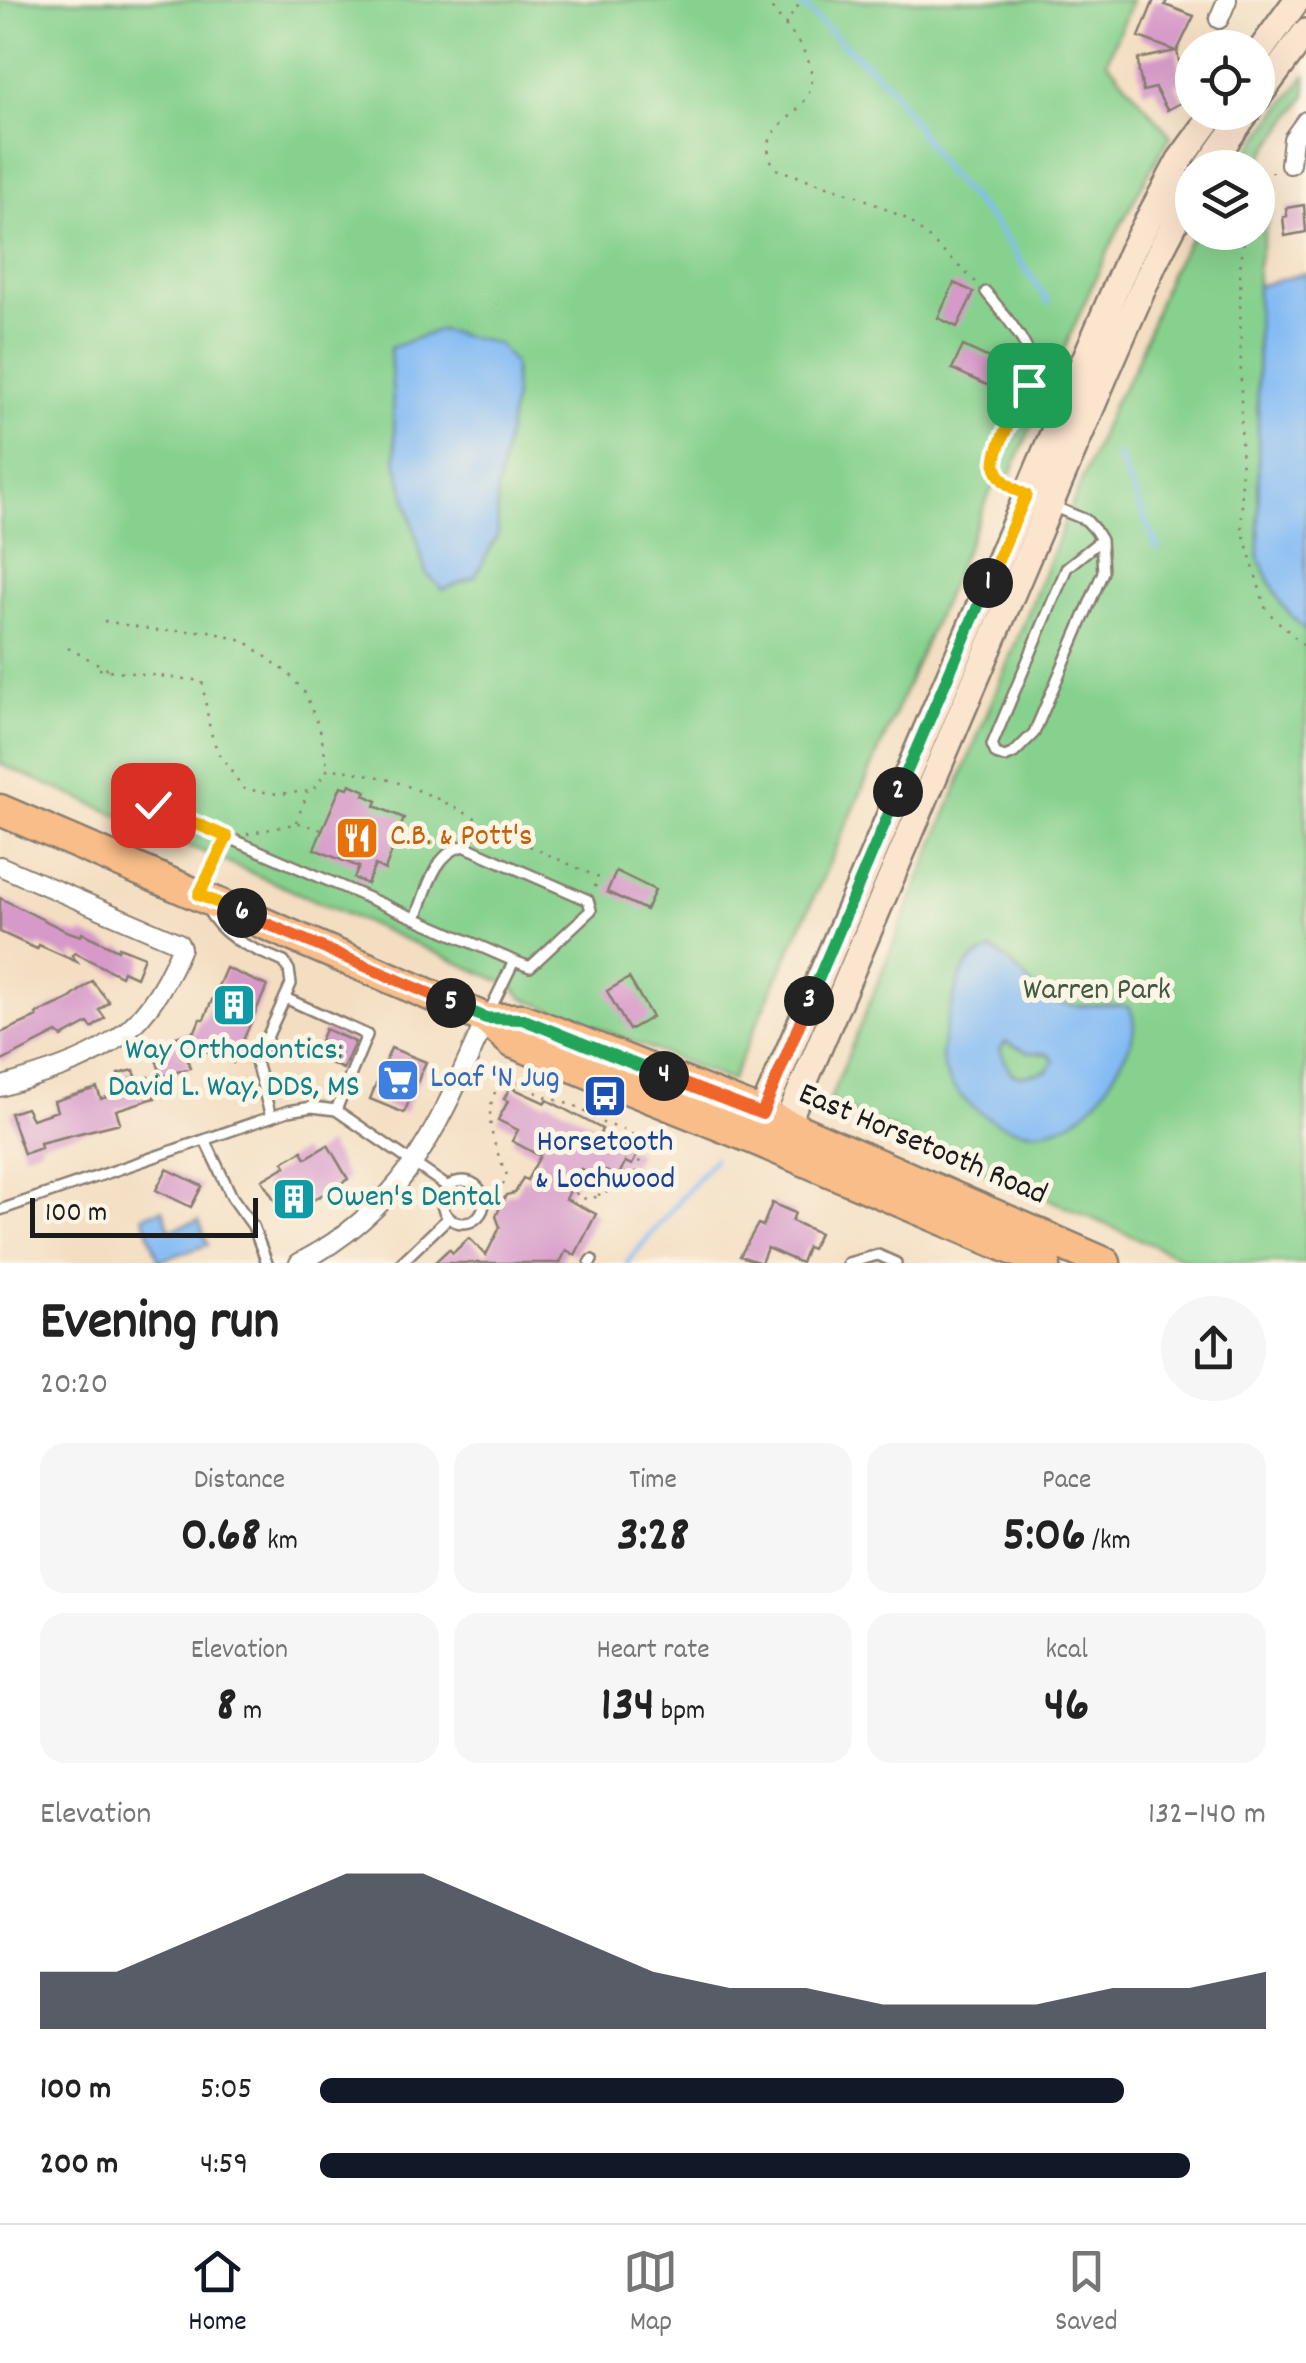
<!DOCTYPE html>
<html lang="en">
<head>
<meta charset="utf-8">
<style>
  :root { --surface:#fff; --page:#f6f6f6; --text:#222; --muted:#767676; --line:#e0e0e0; --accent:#111827 }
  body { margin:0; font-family:Dekko,sans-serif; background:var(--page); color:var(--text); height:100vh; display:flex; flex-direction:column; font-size:38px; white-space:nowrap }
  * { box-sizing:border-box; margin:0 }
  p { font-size:32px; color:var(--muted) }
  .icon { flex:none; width:55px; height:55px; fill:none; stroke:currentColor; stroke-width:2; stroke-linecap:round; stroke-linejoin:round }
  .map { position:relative; height:1263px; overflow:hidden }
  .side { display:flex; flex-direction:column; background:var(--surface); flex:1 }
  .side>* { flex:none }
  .controls { position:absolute; left:1175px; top:30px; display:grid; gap:20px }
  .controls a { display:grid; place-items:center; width:100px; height:100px; border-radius:50%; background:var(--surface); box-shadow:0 10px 40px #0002; font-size:50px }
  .scale { position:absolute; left:30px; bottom:25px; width:228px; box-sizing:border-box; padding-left:10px; border:5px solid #1c1c1c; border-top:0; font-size:28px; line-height:35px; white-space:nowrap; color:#1c1c1c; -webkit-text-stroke:8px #fcf5e5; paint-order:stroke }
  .pin { position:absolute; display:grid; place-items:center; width:85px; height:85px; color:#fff; margin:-42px; border-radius:20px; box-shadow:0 5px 15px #0006 }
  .km { position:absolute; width:50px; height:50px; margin:-25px; border-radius:50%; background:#222; color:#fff; font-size:28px; line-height:50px; text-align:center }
  .round { display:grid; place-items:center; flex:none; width:105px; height:105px; border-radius:52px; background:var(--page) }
  .head { display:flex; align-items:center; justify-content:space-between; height:170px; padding:0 40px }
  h1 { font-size:55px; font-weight:800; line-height:75px }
  .metrics { display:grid; grid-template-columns:repeat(3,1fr); gap:15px; height:170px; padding:10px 40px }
  .metrics div { display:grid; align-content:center; border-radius:25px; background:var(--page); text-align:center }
  .metrics b { font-size:50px; font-weight:800 }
  .metrics small { font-size:28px; font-weight:400 }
  .metrics p { font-size:28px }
  .chart { height:280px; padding:20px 40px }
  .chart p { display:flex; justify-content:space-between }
  .chart svg { width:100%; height:180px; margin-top:10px; fill:var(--accent); opacity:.7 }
  ul { padding:0 40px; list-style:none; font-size:32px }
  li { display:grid; grid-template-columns:160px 120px 1fr; align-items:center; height:75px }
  li i { height:25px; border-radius:12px; background:var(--accent) }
  .menu { display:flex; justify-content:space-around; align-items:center; height:140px; border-top:2px solid var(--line); background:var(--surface); font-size:28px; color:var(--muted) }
  .menu a { display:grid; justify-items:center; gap:5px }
  .menu .active { color:var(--accent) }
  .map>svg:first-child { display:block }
  .green { fill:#87d18e; stroke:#527655; stroke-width:2.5 }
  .water { fill:#84bbf4; stroke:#506c88; stroke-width:2.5; fill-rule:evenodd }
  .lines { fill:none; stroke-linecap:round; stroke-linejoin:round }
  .stream { stroke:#84bbf4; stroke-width:5 }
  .building { fill:#d699c9 }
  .service-casing { stroke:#887d6f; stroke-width:14 }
  .minor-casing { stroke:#887d6f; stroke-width:22 }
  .secondary-casing { stroke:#887d6f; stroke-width:30 }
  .primary-casing { stroke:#887d6f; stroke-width:35 }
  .path { stroke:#887d6f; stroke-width:2.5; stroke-dasharray:2.5 8; stroke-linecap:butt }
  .service { stroke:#fff; stroke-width:9 }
  .minor { stroke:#fff; stroke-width:18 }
  .secondary { stroke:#fce5cf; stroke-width:25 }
  .primary { stroke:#f8bd88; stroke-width:30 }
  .split-1-casing { stroke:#fff; stroke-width:20 }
  .split-2-casing { stroke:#fff; stroke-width:20 }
  .split-3-casing { stroke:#fff; stroke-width:20 }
  .split-4-casing { stroke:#fff; stroke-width:20 }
  .split-5-casing { stroke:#fff; stroke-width:20 }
  .split-6-casing { stroke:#fff; stroke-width:20 }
  .split-7-casing { stroke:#fff; stroke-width:20 }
  .split-1 { stroke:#f5b400; stroke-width:12 }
  .split-2 { stroke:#22a559; stroke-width:12 }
  .split-3 { stroke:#22a559; stroke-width:12 }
  .split-4 { stroke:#f0652b; stroke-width:12 }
  .split-5 { stroke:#22a559; stroke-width:12 }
  .split-6 { stroke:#f0652b; stroke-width:12 }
  .split-7 { stroke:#f5b400; stroke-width:12 }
  .labels { text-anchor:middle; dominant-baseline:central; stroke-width:10; stroke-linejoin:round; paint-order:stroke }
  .food-label { font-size:32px; fill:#c56008; stroke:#fcf5e5; text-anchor:start }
  .park-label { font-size:32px; fill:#415b44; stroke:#fcf5e5 }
  .culture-label { font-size:32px; fill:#0d838f; stroke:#fcf5e5 }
  .shop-label { font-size:32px; fill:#366cbe; stroke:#fcf5e5; text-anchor:start }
  .transit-label { font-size:32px; fill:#164399; stroke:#fcf5e5 }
  .street-label { font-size:32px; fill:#1c1c1c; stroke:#fcf5e5 }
</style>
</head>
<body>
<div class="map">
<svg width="1306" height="1263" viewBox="0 0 1306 1263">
  <rect width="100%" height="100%" fill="#fcf5e5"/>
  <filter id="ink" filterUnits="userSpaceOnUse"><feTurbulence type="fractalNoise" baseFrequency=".01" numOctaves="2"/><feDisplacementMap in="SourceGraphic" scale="20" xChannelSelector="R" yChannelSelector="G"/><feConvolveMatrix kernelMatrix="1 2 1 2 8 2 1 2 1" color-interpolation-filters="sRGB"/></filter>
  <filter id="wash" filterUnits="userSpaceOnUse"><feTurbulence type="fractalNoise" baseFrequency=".0048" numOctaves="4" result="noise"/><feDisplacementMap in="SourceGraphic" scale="40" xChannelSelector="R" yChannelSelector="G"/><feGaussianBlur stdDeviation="2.25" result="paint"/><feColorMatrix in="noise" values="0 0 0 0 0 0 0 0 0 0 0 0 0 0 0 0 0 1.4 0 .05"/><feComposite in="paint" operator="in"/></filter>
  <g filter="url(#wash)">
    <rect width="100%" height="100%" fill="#f4dec2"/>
    <path class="green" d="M 0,0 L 1132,0 L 1107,61 L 1171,136 C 1104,242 1061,361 1010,476 L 992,488 L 856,804 L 731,1081 L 523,998 L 512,986 L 0,764 Z
      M 1306,75 L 1306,96 L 1263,155 L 1262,166 L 1275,186 L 1257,270 L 1259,559 L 1282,605 L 1306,632 L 1306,1263 L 1193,1263 L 829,1102 L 1112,406 L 1134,369 L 1170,272 L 1194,233 L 1258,232 L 1258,168 L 1237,167 Z"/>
    <path class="water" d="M 1306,273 L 1306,632 L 1282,605 L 1259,559 L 1257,286 Z
      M 439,330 L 498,344 L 514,364 L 514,398 L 497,491 L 498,534 L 475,577 L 443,590 L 426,573 L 396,460 L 390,348 Z
      M 992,950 C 1017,962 1028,989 1052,1000 C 1078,1013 1103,1000 1129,1007 C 1143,1031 1124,1056 1112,1077 C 1084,1128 1035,1148 984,1115 C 967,1103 951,1090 944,1069 C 937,1048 948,1022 953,1001 C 960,975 964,958 992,950 ZM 1006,1042 L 1028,1052 L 1049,1054 L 1054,1061 L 1047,1071 L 1020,1076 L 1011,1073 L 1000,1050 Z
      M 163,1209 L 170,1230 L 199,1220 L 208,1245 L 159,1261 L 143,1216 Z"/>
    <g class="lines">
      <path class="stream" d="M 796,0 L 889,85 L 944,169 L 1000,230 L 1048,302
        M 1117,454 L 1158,549
        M 627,1263 L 714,1159"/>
    </g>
    <g id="blocks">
      <path class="building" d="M 1154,0 L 1167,0 L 1165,5 L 1194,16 L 1177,51 L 1183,82 L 1175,84 L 1184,101 L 1167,110 L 1155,88 L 1143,91 L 1139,72 L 1138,59 L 1176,51 L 1139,37 Z
        M 1304,205 L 1306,232 L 1285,236 L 1283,217 L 1287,216 L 1286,208 Z
        M 954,283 L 974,292 L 957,327 L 938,318 Z
        M 963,346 L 1024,374 L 1009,411 L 991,403 L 998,390 L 952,369 Z
        M 350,784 L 366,791 L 364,795 L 377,801 L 375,806 L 404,818 L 385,870 L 375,865 L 367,884 L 354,878 L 359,867 L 314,849 L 341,786 L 348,788 Z
        M 616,871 L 655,890 L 646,910 L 607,892 Z
        M 0,898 L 66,931 L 81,936 L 82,933 L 118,950 L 119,947 L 144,957 L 136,977 L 123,971 L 121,976 L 75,953 L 72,955 L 77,962 L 39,945 L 37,949 L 0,932 Z
        M 226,968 L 267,986 L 233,1063 L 182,1040 L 190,1068 L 162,1077 L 155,1056 L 167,1052 L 163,1041 L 195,1031 L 200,1019 L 204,1019 Z
        M 629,978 L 652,1017 L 629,1030 L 607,991 Z
        M 92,981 L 109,1002 L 99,1010 L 105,1018 L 92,1028 L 88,1023 L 62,1037 L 57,1033 L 0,1062 L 0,1033 L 37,1017 L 36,1014 L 69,999 Z
        M 325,1029 L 355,1042 L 343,1069 L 314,1056 Z
        M 391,1048 L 426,1062 L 404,1113 L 370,1099 Z
        M 134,1070 L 137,1080 L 149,1077 L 155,1098 L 116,1110 L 120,1123 L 40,1143 L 41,1148 L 24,1154 L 10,1113 L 26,1108 L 32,1119 L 57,1111 L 54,1101 L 97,1088 L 101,1099 L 122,1092 L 118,1074 Z
        M 510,1087 L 545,1103 L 547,1100 L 602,1129 L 600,1134 L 638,1153 L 632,1165 L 625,1162 L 618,1177 L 598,1167 L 594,1176 L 581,1169 L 566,1199 L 596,1214 L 575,1255 L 566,1250 L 560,1263 L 434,1263 L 449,1249 L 453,1253 L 469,1238 L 486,1255 L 500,1227 L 496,1216 L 506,1195 L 515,1193 L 523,1178 L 527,1180 L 540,1156 L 512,1141 L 518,1130 L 498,1120 L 508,1101 L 504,1099 Z
        M 328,1145 L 348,1179 L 285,1217 L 262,1180 L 286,1166 L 283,1162 L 302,1151 L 306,1158 Z
        M 167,1169 L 202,1186 L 191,1207 L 156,1190 Z
        M 772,1203 L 795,1213 L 792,1221 L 819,1233 L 812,1249 L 807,1247 L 801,1263 L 767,1248 L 761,1263 L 740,1256 L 758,1224 L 763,1226 Z"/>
    </g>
  </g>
  <g filter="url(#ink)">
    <use href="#blocks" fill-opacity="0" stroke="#887d6f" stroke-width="2.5"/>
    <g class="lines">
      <g class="service-casing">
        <path id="service" d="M 986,292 C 1001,311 1034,347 1033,373 C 1029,421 959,458 1024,494
          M 1052,506 L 1086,520 L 1095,530 L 1101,540 L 1103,572 L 1034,733 L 1014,753 L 1005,757 L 996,754 L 992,745 L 1067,567 L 1101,540
          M 153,805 L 514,961 L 488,1014
          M 202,889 L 227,837
          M 206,907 C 225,941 250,947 284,962 L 289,970 L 291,984 L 256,1062 L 271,1117
          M 416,918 C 426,893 434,852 464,846 L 588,900 L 591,910 L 530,967 L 514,961
          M 285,998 L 367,1035 L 336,1110
          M 205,1140 L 232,1197 L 253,1226 L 267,1263
          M442 1202a21 21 0 1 1 42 0a21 21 0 1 1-42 0Z
          M 0,1210 L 288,1111 L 312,1107 L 336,1110 L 448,1187
          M 401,1263 L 448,1218
          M 590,1263 L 592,1260
          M 848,1263 L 878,1255 L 896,1263"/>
      </g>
      <g class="minor-casing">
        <path id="minor" d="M 1219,19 L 1227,0
          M 1290,164 L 1293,139 L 1306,121
          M 0,866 L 179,943 L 181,948 C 141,1045 93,1059 0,1087
          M 299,1263 C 408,1206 439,1124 486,1019"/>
      </g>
      <g class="secondary-casing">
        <path id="secondary" d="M 1258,54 L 1297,0
          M 1258,97 L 1306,32
          M 1207,168 L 1247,112
          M 754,1132 L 1131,252 L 1180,160 L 1215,112
          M 780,1139 L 1106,373 L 1154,263 L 1192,190"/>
      </g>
      <g class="primary-casing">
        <path id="primary" d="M 0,810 L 486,1019 L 512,1042 L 752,1138 L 1045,1263
          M 486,1019 L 522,1019 L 762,1114 L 1105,1263"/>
      </g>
      <path class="path" d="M 766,0 C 780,22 804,42 810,67 C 824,118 744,123 776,169 L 860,197 L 909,220 L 978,284
        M 785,25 L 802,0
        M 1258,189 L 1276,168
        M 1245,232 L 1240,268 L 1242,529 L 1266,610 L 1306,648
        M 104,621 L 160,631 L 209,631 L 246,642 L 288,673 L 305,693 L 320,730 L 328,769
        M 68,648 L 108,669
        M 99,669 L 202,681 L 210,730 L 218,753 L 244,789 L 278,794 L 312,791 L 328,769 C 394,773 437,798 494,828 C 528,847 564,861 599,878 L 593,891
        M 296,822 L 308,792
        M 247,834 L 299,823 L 322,830
        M 598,1194 L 603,1197 L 610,1188
        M 495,1204 L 507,1175 C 494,1148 478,1105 504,1080 L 512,1079 L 543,1096 L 578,1107 L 600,1122 L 628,1131 L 637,1139 L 643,1150 L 636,1172 L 611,1187 C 602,1180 596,1180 584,1181 L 576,1193 L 581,1199 L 596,1197 L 600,1189 L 595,1180"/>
      <use href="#service" class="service"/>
      <use href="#minor" class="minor"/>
      <use href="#secondary" class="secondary"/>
      <use href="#primary" class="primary"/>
    </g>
  </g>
  <g class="lines" filter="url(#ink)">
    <g class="split-1-casing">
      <path id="split-1" d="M 988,583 L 1026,495 C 1014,489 1000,482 996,468 C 991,451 1020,403 1029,385"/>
    </g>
    <g class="split-2-casing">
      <path id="split-2" d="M 898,792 L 988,583"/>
    </g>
    <g class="split-3-casing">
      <path id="split-3" d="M 809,1001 L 898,792"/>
    </g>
    <g class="split-4-casing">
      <path id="split-4" d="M 664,1076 L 762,1114 L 809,1001"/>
    </g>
    <g class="split-5-casing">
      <path id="split-5" d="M 451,1003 L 486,1018 L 522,1019 L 664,1076"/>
    </g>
    <g class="split-6-casing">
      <path id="split-6" d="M 242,913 L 451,1003"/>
    </g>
    <g class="split-7-casing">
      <path id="split-7" d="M 153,805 L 227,837 L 199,895 L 242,913"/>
    </g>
    <use href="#split-1" class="split-1"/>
    <use href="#split-2" class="split-2"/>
    <use href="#split-3" class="split-3"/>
    <use href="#split-4" class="split-4"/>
    <use href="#split-5" class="split-5"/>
    <use href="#split-6" class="split-6"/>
    <use href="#split-7" class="split-7"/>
  </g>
  <defs>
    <g id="restaurant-square" transform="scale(2.25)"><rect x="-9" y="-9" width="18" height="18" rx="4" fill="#e8710a" stroke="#fcf5e5"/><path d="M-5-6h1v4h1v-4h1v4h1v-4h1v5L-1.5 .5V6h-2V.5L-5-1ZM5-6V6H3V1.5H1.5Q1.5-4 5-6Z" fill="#fff"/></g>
    <g id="building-square" transform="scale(2.25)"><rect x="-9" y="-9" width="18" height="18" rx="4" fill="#0f9aa8" stroke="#fcf5e5"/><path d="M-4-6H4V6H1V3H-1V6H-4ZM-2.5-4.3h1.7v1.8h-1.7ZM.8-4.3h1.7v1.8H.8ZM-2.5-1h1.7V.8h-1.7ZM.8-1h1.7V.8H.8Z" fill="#fff"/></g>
    <g id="supermarket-square" transform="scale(2.25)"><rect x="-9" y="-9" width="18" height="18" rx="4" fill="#3f7fe0" stroke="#fcf5e5"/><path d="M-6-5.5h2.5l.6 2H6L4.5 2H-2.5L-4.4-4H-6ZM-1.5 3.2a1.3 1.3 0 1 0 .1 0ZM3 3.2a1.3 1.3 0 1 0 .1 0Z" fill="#fff"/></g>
    <g id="bus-square" transform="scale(2.25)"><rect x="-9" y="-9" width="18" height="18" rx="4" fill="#1a4fb4" stroke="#fcf5e5"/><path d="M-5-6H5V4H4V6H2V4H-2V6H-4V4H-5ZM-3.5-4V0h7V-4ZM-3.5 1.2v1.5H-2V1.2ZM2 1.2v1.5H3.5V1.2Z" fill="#fff"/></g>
  </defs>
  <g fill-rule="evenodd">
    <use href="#restaurant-square" x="357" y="838"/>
    <use href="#building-square" x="234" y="1005"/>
    <use href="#supermarket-square" x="398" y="1080"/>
    <use href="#bus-square" x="605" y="1096"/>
    <use href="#building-square" x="294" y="1199"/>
  </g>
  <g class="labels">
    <g class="food-label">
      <text x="390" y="838">C.B. &amp; Pott's</text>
    </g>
    <g class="park-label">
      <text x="1097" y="992">Warren Park</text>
    </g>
    <g class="culture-label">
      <text x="234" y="1052">Way Orthodontics:<tspan x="234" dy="37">David L. Way, DDS, MS</tspan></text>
      <text x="326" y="1199" text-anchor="start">Owen's Dental</text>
    </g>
    <g class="shop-label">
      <text x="430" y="1080">Loaf 'N Jug</text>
    </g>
    <g class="transit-label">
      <text x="605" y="1144">Horsetooth<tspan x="605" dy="37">&amp; Lochwood</tspan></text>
    </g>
    <g class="street-label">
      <text transform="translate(922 1146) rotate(23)">East Horsetooth Road</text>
    </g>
  </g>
</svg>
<div class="controls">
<a><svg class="icon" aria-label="locate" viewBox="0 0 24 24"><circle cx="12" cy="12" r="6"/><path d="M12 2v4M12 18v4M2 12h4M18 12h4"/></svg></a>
<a><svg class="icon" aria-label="layers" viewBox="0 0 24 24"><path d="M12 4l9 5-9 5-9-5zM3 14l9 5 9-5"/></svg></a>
</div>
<div class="scale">100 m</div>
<div class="pin" style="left:1029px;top:385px;background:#1e9e55"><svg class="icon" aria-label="arrive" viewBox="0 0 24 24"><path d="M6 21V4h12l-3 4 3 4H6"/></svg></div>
<div class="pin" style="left:153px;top:805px;background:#d93025"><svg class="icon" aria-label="check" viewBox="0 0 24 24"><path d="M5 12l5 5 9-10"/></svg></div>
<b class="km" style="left:988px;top:583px">1</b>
<b class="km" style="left:898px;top:792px">2</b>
<b class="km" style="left:809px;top:1001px">3</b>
<b class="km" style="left:664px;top:1076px">4</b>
<b class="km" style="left:451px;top:1003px">5</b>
<b class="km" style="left:242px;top:913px">6</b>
</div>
<section class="side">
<div class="head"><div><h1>Evening run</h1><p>20:20</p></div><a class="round"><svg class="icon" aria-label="share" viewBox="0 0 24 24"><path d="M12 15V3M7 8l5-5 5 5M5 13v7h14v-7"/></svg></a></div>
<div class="metrics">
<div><p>Distance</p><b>0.68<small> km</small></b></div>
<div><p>Time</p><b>3:28</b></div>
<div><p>Pace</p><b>5:06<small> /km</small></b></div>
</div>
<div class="metrics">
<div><p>Elevation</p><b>8<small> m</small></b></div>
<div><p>Heart rate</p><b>134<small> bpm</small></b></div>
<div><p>kcal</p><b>46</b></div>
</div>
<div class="chart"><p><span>Elevation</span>132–140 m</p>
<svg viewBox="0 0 160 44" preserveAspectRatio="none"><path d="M0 44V30L10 30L20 22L30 14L40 6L50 6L60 14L70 22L80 30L90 34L100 34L110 38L120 38L130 38L140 34L150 34L160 30V44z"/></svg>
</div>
<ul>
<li><b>100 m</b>5:05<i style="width:85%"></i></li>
<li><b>200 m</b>4:59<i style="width:92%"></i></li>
</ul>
</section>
<nav class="menu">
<a class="active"><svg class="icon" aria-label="home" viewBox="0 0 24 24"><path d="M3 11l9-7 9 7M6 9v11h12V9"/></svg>Home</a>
<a><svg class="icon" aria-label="map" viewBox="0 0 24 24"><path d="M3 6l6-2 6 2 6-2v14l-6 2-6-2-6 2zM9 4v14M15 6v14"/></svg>Map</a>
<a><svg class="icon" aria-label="saved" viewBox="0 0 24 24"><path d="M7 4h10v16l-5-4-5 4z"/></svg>Saved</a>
</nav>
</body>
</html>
